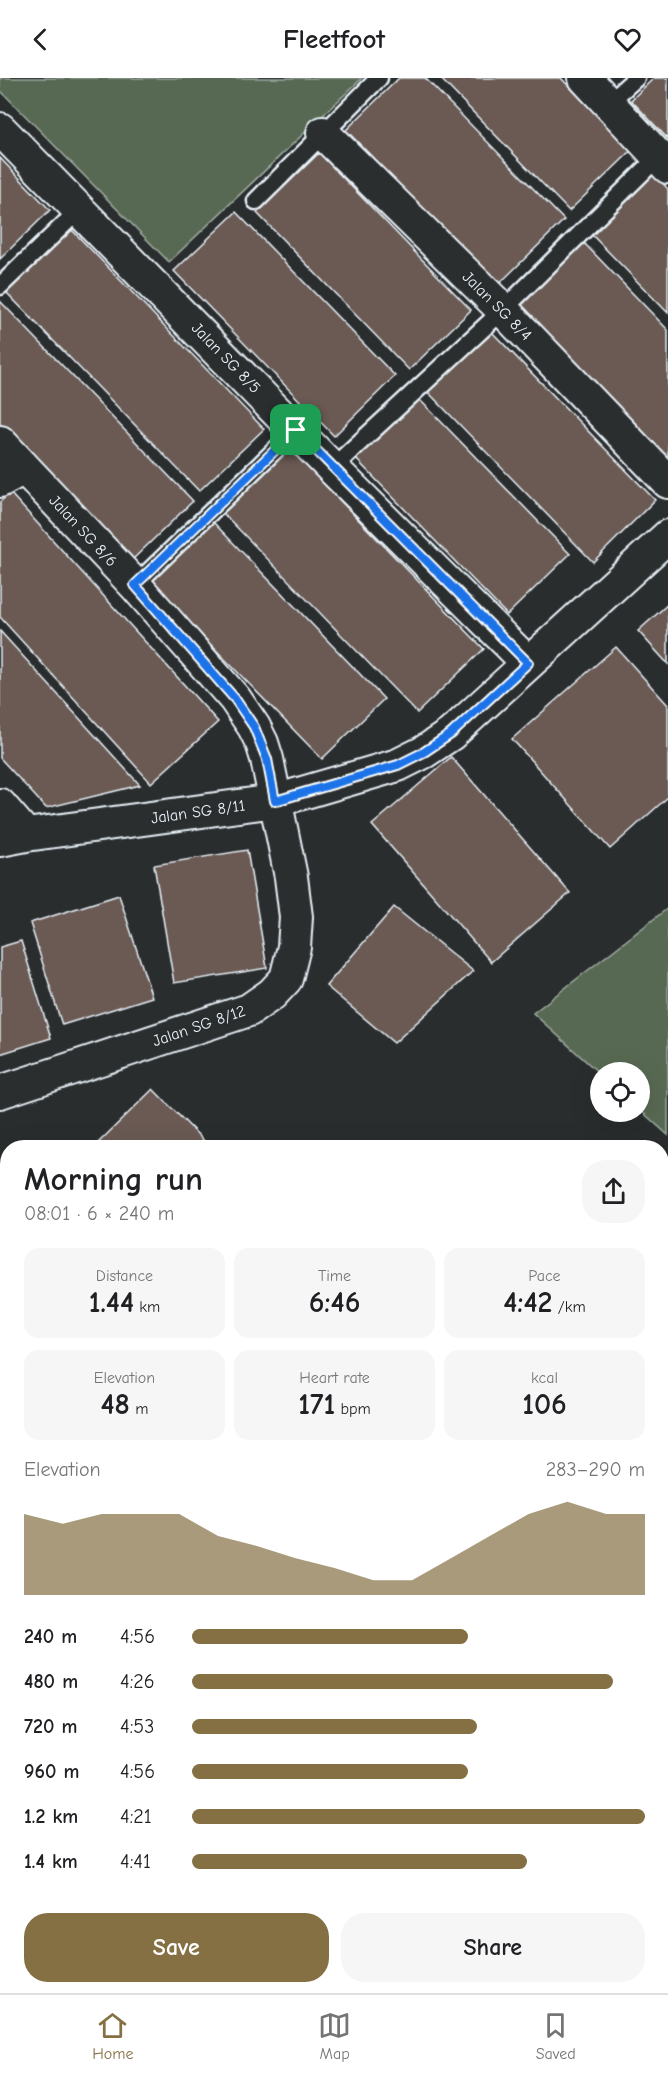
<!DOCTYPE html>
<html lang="en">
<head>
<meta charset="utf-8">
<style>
  :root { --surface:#fff; --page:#f6f6f6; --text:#202124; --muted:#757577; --line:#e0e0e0; --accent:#847042 }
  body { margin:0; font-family:"Comic Neue",sans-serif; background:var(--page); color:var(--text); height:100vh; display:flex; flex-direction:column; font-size:22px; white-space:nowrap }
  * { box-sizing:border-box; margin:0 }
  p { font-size:20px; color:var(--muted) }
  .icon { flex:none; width:33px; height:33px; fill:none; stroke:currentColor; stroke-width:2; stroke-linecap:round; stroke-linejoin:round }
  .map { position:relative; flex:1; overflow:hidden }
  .sheet { position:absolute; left:0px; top:1062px; width:669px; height:854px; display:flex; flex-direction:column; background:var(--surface); border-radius:24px 24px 0 0; box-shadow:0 6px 24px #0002 }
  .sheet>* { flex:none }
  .controls { position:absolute; left:590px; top:984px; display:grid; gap:12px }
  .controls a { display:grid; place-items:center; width:60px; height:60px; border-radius:50%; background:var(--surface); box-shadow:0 6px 24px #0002; font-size:30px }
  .pin { position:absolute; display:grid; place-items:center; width:51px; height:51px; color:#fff; margin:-26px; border-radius:12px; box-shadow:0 3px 9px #0006 }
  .round { display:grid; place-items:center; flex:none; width:63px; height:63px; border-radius:24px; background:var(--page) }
  .head { display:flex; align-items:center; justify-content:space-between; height:102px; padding:0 24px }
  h1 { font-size:33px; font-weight:600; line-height:45px }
  .figures { display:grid; grid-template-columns:repeat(3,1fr); gap:9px; height:102px; padding:6px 24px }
  .figures div { display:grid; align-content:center; border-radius:15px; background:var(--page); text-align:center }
  .figures b { font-size:30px; font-weight:600 }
  .figures small { font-size:16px; font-weight:400 }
  .figures p { font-size:16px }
  .chart { height:168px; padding:12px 24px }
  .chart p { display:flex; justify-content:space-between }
  .chart svg { width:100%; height:108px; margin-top:6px; fill:var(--accent); opacity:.7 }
  .action { display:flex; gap:12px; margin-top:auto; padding:12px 24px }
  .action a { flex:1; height:69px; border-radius:24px; background:var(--accent); color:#fff; font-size:24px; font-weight:600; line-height:69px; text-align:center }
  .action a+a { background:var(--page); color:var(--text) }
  ul { padding:0 24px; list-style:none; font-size:20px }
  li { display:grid; grid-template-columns:96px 72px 1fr; align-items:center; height:45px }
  li i { height:15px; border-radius:8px; background:var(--accent) }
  header { display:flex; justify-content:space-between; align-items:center; height:78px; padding:0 24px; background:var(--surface); font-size:27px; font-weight:600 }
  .tab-bar { display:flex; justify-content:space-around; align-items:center; height:84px; border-top:2px solid var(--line); background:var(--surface); font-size:16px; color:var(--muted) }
  .tab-bar a { display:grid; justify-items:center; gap:3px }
  .tab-bar .current { color:var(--accent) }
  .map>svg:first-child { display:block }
  .green { fill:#596952; stroke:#a0ada5; stroke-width:1.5 }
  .building { fill:#6b5a53; stroke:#e8f1f8; stroke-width:1.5 }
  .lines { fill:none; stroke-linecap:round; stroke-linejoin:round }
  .service-casing { stroke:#e8f1f8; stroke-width:21 }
  .minor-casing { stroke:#e8f1f8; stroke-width:36 }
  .service { stroke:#2a2d2e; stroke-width:16 }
  .minor { stroke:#2a2d2e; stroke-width:32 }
  .route-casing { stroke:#fff; stroke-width:12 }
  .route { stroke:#1a73e8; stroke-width:8 }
  .labels { text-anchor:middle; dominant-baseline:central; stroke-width:5; stroke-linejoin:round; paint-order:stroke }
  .street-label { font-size:16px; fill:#e8f1f8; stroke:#2a2d2e }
</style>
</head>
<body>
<header><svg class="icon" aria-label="back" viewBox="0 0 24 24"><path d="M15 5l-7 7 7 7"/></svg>Fleetfoot<svg class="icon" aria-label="heart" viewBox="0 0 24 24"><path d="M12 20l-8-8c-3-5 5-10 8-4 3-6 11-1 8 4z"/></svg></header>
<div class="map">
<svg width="668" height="1915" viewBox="0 0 668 1915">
  <rect width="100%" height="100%" fill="#2a2d2e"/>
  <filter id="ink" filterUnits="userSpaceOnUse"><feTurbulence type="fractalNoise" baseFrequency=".0167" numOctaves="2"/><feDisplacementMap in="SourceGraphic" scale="12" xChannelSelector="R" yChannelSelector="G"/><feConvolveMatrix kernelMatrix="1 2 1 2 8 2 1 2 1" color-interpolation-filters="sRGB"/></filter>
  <g filter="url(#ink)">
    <path class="green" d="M 0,0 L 362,0 L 169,184 L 0,12 Z
      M 668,830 L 668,1057 L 639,1031 L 639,994 L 600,996 L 533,935 Z
      M 668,1250 L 668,1465 L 662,1469 L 662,1254 Z
      M 7,1718 L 7,1856 L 0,1848 L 0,1723 Z"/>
    <path class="building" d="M 399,0 L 425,0 L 564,142 L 497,208 L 346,52 Z
      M 440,0 L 561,0 L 631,73 L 569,133 Z
      M 654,0 L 668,0 L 668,61 L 631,22 Z
      M 319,75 L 471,232 L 409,292 L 257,135 Z
      M 0,80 L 50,132 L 0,181 Z
      M 654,96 L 668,111 L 668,235 L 592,157 Z
      M 236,134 L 395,298 L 334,358 L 174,193 Z
      M 71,151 L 264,351 L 199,413 L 6,214 Z
      M 584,165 L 668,252 L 668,382 L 518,228 Z
      M 0,223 L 193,423 L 131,483 L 0,348 Z
      M 490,252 L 655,422 L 593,484 L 427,313 Z
      M 418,320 L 570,476 L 507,537 L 356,381 Z
      M 287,368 L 484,571 L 417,635 L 221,433 Z
      M 10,415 L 218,644 L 151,705 L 0,539 L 0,424 Z
      M 213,444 L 384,621 L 322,681 L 150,504 Z
      M 668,526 L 668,586 L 638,553 Z
      M 0,553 L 140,707 L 46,730 L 0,680 Z
      M 616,569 L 668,627 L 668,719 L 610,771 L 512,661 Z
      M 451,679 L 570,815 L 491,884 L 372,747 Z
      M 247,772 L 267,890 L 174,905 L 154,787 Z
      M 119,817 L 152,919 L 62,947 L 30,845 Z
      M 394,829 L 473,893 L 394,965 L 326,908 Z
      M 21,863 L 51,960 L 0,976 L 0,869 Z
      M 153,1011 L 211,1070 L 103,1070 L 98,1065 Z
      M 8,1109 L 8,1203 L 0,1196 L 0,1116 Z
      M 662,1720 L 668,1729 L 668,1879 L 662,1883 Z
      M 168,1908 L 265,1908 L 268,1912 L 265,1915 L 174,1915 Z
      M 394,1908 L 629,1908 L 619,1915 L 385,1915 Z"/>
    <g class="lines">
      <g class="service-casing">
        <path id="service" d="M 608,25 L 636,0
          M 256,123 L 379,0
          M 0,208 L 80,131
          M 332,390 L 503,232 L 658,79
          M 135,507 L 296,352"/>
      </g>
      <g class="minor-casing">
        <path id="minor" d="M 585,0 L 668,89
          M 0,51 L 332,390 L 528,585
          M 323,55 L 503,232 L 668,404
          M 0,364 L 135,507 L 235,621 L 254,649 L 262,665 L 267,681 L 291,799 L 296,839 L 294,869 L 286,901 L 272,916 L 249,932 L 0,1014
          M 0,403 L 24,390
          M 0,727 L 26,757
          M 0,762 L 26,757 L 275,723 L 398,687 L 424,674 L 451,656 L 668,458
          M 662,1676 L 668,1671
          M 0,1880 L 8,1888
          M 27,1908 L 33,1915
          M 342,1915 L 352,1908"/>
      </g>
      <use href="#service" class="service"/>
      <use href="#minor" class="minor"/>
    </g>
  </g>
  <g class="lines" filter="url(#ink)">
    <g class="route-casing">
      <path id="route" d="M 296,352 L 528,585 L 451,656 L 424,674 L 398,687 L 275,723 L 267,681 L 254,649 L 235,621 L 135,507 Z"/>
    </g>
    <use href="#route" class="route"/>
  </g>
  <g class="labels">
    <g class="street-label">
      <text transform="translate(497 228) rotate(45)">Jalan SG 8/4</text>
      <text transform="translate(226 280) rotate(46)">Jalan SG 8/5</text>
      <text transform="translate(83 453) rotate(47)">Jalan SG 8/6</text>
      <text transform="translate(198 734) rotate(-8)">Jalan SG 8/11</text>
      <text transform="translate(199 948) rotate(-19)">Jalan SG 8/12</text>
    </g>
  </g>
</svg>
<div class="controls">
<a><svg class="icon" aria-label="locate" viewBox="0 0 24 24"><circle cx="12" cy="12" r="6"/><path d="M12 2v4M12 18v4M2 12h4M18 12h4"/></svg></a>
</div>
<div class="pin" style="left:296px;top:352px;background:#1e9e55"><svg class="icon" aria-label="arrive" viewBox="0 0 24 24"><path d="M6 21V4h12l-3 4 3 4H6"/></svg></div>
<section class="sheet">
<div class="head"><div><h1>Morning run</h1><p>08:01 · 6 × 240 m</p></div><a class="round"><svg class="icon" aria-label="share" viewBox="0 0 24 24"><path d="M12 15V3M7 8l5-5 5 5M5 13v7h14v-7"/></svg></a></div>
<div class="figures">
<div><p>Distance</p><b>1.44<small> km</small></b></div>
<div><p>Time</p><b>6:46</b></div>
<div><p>Pace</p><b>4:42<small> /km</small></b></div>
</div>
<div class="figures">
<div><p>Elevation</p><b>48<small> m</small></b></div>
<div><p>Heart rate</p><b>171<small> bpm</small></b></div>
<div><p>kcal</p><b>106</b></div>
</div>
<div class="chart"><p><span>Elevation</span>283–290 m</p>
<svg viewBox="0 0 160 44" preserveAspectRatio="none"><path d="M0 44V11L10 15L20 11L30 11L40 11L50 20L60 24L70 29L80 33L90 38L100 38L110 29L120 20L130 11L140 6L150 11L160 11V44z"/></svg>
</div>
<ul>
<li><b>240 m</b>4:56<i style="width:61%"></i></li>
<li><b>480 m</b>4:26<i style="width:93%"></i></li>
<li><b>720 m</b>4:53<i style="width:63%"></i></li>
<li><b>960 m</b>4:56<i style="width:61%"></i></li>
<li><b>1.2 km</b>4:21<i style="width:100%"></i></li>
<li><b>1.4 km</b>4:41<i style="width:74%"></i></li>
</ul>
<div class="action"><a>Save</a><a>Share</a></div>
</section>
</div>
<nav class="tab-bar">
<a class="current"><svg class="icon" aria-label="home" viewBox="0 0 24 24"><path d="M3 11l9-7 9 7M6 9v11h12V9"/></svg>Home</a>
<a><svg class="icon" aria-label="map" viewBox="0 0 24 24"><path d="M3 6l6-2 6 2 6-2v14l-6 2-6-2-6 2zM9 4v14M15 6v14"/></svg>Map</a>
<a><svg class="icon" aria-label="saved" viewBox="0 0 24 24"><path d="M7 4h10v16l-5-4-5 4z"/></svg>Saved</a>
</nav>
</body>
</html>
